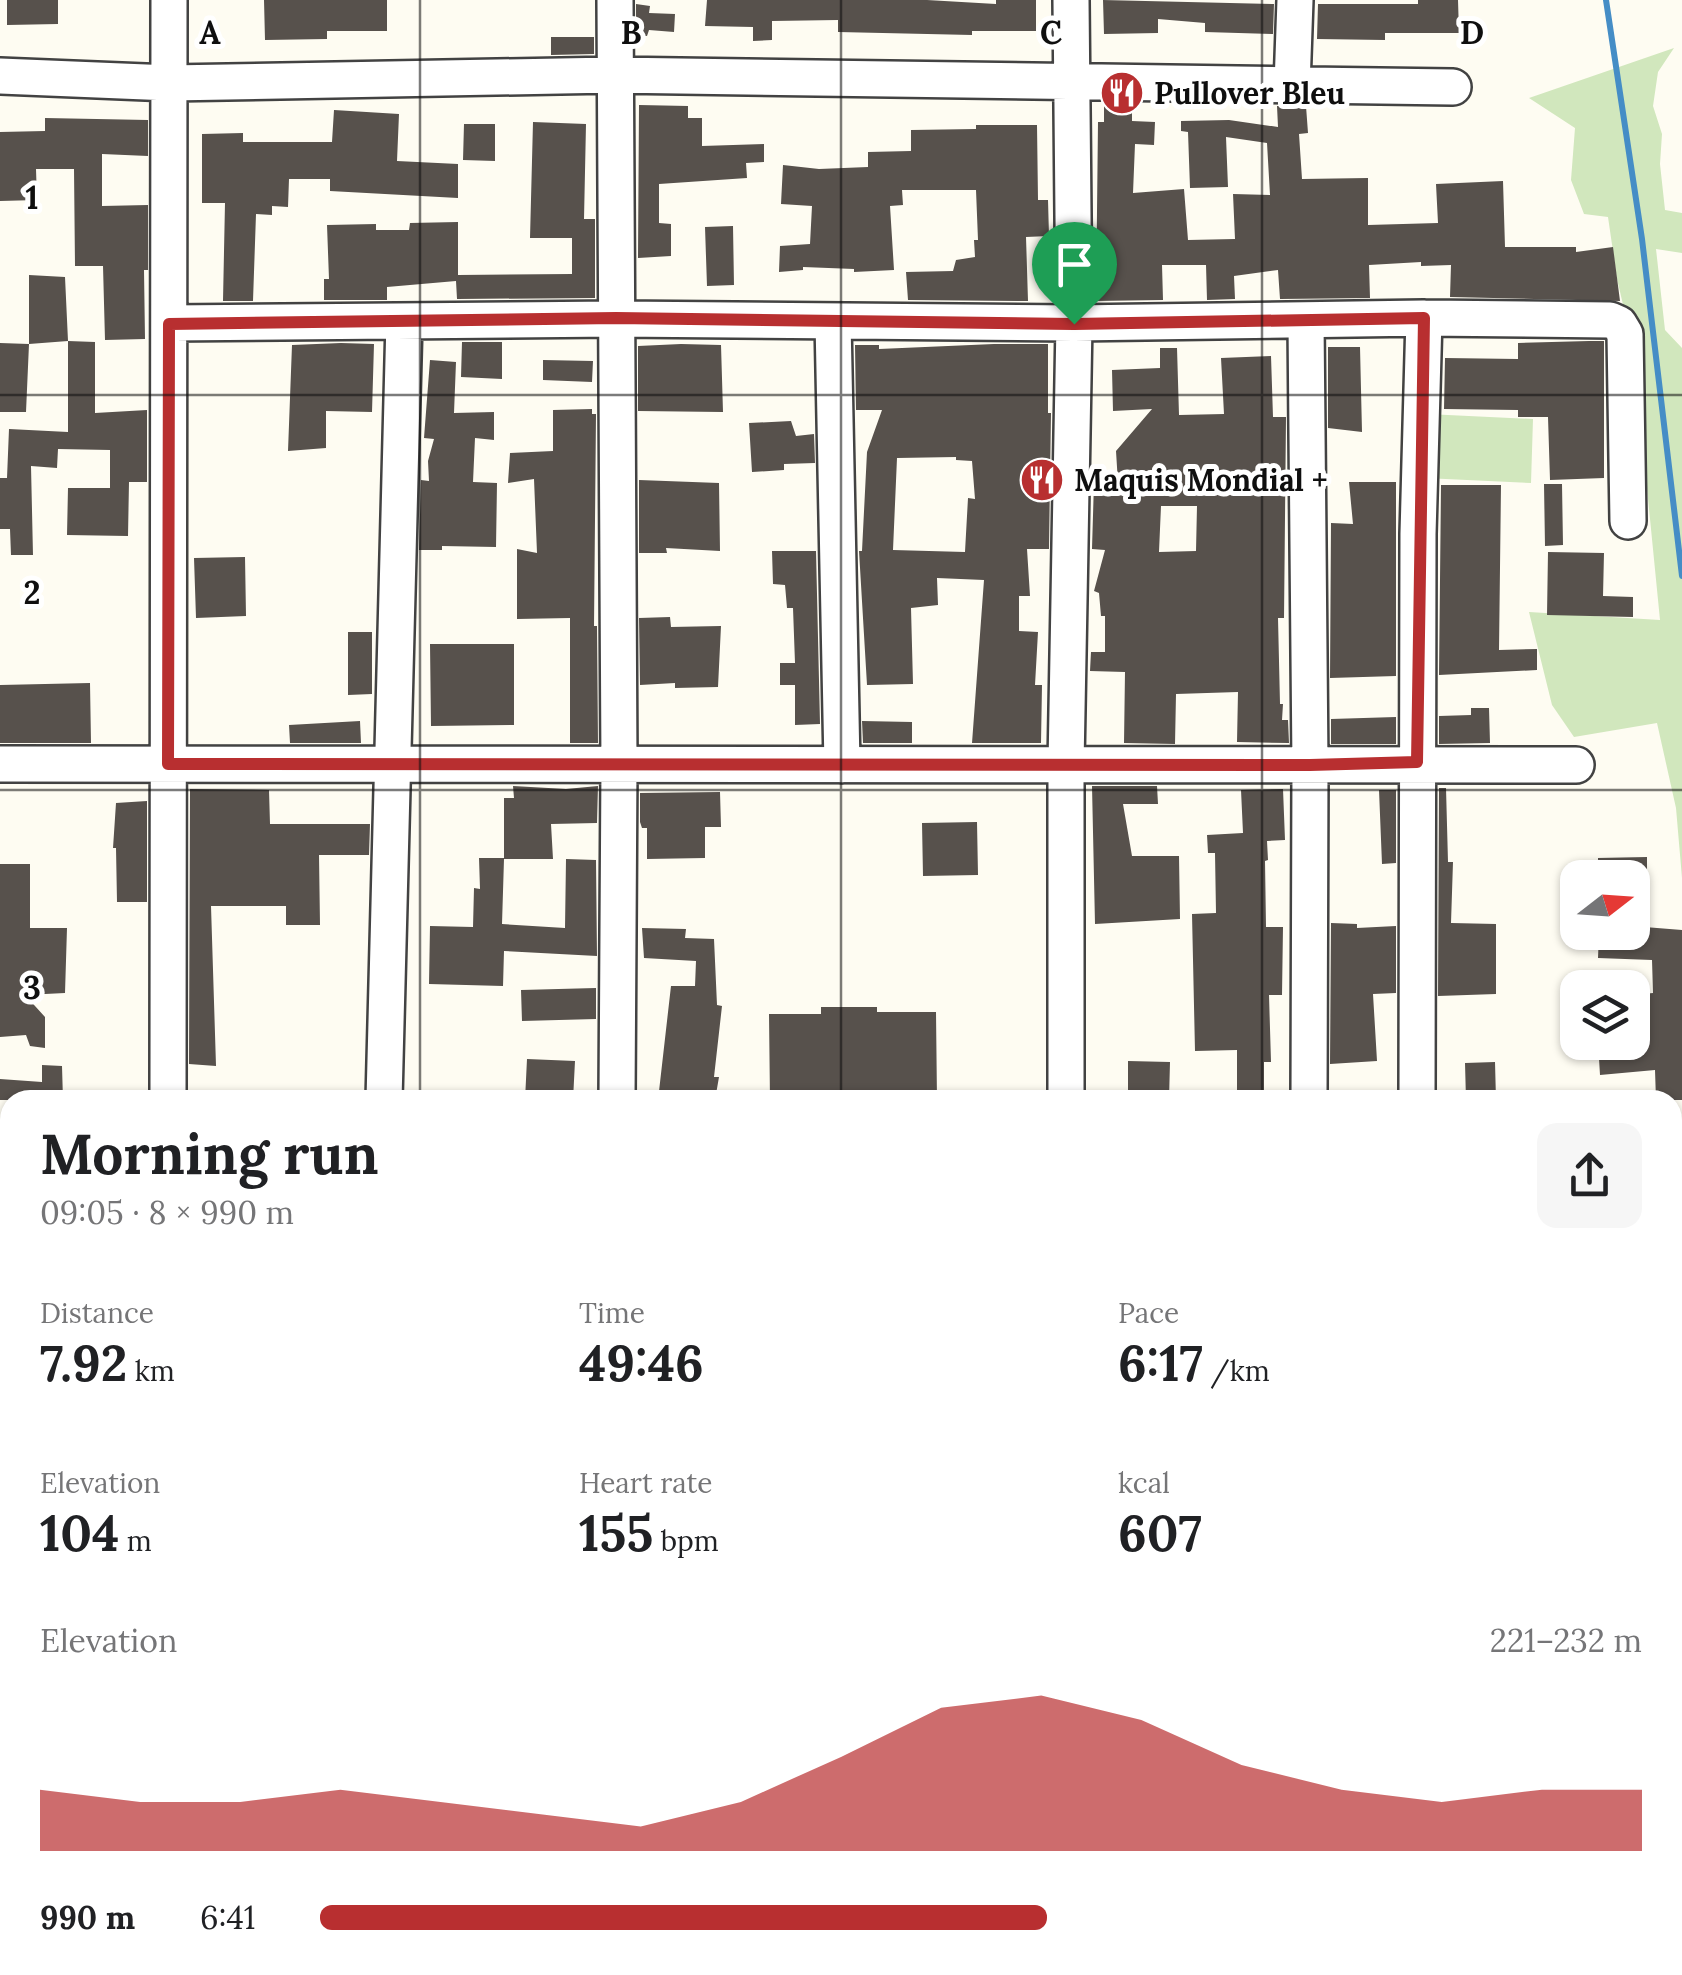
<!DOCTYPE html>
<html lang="en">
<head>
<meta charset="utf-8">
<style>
  :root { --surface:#fff; --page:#f6f6f6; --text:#202124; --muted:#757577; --accent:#b82f30 }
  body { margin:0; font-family:Lora,serif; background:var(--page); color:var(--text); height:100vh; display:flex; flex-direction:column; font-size:38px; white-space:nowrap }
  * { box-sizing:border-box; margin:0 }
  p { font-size:32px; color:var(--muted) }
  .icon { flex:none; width:55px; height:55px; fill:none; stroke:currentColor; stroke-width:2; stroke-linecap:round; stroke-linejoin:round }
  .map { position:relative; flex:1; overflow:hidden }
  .drawer { position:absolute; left:0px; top:1090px; width:1682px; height:885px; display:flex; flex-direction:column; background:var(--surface); border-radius:30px 30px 0 0; box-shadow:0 2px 8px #0004 }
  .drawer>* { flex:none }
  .needle { width:65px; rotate:73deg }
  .controls { position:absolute; left:1560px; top:860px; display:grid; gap:20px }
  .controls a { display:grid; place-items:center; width:90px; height:90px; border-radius:20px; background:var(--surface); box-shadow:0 2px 8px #0004; font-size:50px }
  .pin { position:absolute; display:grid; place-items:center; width:85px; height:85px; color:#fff; margin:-102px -42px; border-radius:50% 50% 50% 0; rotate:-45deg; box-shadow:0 0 10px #0007 }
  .pin .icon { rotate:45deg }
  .round { display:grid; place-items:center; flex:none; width:105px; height:105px; border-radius:20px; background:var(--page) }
  .overview { display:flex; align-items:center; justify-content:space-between; height:170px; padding:0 40px }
  h1 { font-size:55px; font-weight:800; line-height:75px }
  .metrics { display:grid; grid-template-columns:repeat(3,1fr); gap:15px; height:170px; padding:10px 40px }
  .metrics div { display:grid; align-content:center }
  .metrics b { font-size:50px; font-weight:800 }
  .metrics small { font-size:28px; font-weight:400 }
  .metrics p { font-size:28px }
  .chart { height:280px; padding:20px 40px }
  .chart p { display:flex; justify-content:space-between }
  .chart svg { width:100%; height:180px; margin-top:10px; fill:var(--accent); opacity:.7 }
  ul { padding:0 40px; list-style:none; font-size:32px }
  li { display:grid; grid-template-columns:160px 120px 1fr; align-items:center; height:75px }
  li i { height:25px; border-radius:12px; background:var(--accent) }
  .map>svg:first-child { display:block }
  .grass { fill:#d1e7bd }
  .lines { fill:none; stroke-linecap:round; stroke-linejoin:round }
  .stream { stroke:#458dc6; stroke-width:6 }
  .building { fill:#57514c; fill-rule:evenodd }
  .minor-casing { stroke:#424242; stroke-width:40 }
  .minor { stroke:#fff; stroke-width:35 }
  .route-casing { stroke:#fff; stroke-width:20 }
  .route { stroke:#b82f30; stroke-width:12 }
  .grid { fill:none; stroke:#0f0f0f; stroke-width:2.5; stroke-opacity:0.55 }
  .labels { text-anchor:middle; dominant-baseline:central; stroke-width:10; stroke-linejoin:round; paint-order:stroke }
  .poi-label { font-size:30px; font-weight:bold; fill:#0f0f0f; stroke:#fff; text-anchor:start }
  .grid-label { font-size:32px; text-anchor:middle; font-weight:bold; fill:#0f0f0f; stroke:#fff; stroke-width:10; stroke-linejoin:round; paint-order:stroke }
</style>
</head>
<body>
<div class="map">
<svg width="1682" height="1975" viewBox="0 0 1682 1975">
  <rect width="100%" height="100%" fill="#fefcf2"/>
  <path class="grass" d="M 1674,48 L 1658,72 L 1653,106 L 1662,134 L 1660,164 L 1665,210 L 1682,213 L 1682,253 L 1656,249 L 1665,330 L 1682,348 L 1682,878 L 1676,808 L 1657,723 L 1574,737 L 1552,705 L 1529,612 L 1660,620 L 1633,347 L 1617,279 L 1608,217 L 1584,214 L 1571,180 L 1575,128 L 1529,98 Z
    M 1427,414 L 1533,419 L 1531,483 L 1424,478 Z"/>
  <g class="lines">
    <path class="stream" d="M 1606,0 L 1642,239 L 1682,576"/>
  </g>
  <path class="building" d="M 7,0 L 58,0 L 58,24 L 7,25 Z
    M 264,0 L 387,0 L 387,31 L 327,31 L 327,39 L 265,40 Z
    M 707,0 L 927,0 L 996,4 L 996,0 L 1036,0 L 1036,31 L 972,31 L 972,35 L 838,32 L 838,20 L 772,21 L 772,40 L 753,41 L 753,27 L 705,26 Z
    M 1103,0 L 1274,4 L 1273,34 L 1205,32 L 1205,23 L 1158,19 L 1158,33 L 1104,34 Z
    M 1418,0 L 1458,0 L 1459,33 L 1385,33 L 1385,40 L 1317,39 L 1318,4 L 1418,4 Z
    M 636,4 L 650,6 L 649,13 L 675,14 L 674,32 L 649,30 L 647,36 L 636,35 Z
    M 551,37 L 594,37 L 594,54 L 551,55 Z
    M 1104,103 L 1132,104 L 1132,121 L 1155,122 L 1154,145 L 1135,144 L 1133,193 L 1184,189 L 1188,240 L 1235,239 L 1233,194 L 1270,195 L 1267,143 L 1226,137 L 1228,187 L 1190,188 L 1188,132 L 1181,131 L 1181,121 L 1229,120 L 1278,127 L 1277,106 L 1306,106 L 1308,133 L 1299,134 L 1302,179 L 1368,178 L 1368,225 L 1438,223 L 1436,184 L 1503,181 L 1505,247 L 1576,247 L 1576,252 L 1613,247 L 1620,301 L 1450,297 L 1451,265 L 1421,266 L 1421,262 L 1369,265 L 1370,298 L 1280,299 L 1278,270 L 1234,276 L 1235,299 L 1207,300 L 1206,265 L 1162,265 L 1163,300 L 1096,301 L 1098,122 L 1104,122 Z
    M 639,105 L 688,106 L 688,118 L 702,118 L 702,146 L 764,144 L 764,162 L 746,163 L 747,178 L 659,184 L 659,223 L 671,224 L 671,256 L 638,258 Z
    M 334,110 L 399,114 L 397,161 L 458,164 L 458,198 L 330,191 L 330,179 L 289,179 L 288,207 L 272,206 L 272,215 L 256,214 L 253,301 L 223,301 L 225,203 L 202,203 L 202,134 L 243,133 L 243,142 L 332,142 Z
    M 45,118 L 148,120 L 148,156 L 102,154 L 102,206 L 148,205 L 148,270 L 144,270 L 145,339 L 105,340 L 103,266 L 75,266 L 74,169 L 36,169 L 37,200 L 0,201 L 0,132 L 45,131 Z
    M 533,122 L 586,124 L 584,219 L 595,219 L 595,298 L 457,299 L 456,281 L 387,287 L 387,300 L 324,300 L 324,279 L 329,279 L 327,225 L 376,224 L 376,230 L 409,230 L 410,223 L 458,222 L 458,275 L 572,274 L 572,238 L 530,238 Z
    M 464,124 L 495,124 L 495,161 L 463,160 Z
    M 976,125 L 1037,125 L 1038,200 L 1048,200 L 1049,236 L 1026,237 L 1028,301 L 908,300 L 906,272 L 953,271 L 956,260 L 975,257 L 974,240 L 978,240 L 976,190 L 902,190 L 903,205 L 890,206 L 894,270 L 854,272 L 854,269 L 803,267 L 803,270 L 779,272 L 780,246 L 810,244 L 812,206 L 781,204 L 783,165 L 819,169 L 868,167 L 868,152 L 911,151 L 911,130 L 976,129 Z
    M 733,226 L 734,285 L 707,286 L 705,227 Z
    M 29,275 L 65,277 L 68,341 L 29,344 Z
    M 68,341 L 95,342 L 95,413 L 147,410 L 147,482 L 129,482 L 128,536 L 67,535 L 68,488 L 110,488 L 110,450 L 58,449 L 57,468 L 31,466 L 33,555 L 11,555 L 10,529 L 0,529 L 0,478 L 7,478 L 9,429 L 68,432 Z
    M 1589,341 L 1604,341 L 1604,478 L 1550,480 L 1548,417 L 1518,417 L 1518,410 L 1444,409 L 1445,358 L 1518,359 L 1518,343 Z
    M 462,342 L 502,342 L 502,379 L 461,377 Z
    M 0,343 L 29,344 L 26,412 L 0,412 Z
    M 341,343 L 374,344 L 372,412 L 326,411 L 326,448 L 288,451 L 292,345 Z
    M 681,344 L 721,345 L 723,412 L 638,411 L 638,346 Z
    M 994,344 L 1048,344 L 1048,413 L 1051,413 L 1049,549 L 1027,549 L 1030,596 L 1019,596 L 1019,631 L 1038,632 L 1035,685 L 1042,685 L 1041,743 L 972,743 L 984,580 L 937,578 L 938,605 L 911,608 L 913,684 L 867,685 L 859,551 L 862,551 L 867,452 L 882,410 L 856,410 L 855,345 L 879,345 L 879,349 ZM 956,457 L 956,460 L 972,461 L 975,499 L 968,498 L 965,552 L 893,550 L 897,458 Z
    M 1328,347 L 1360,347 L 1362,432 L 1328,428 Z
    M 1160,348 L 1177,348 L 1179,415 L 1224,414 L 1221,358 L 1271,356 L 1273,417 L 1286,417 L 1284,618 L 1278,618 L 1280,704 L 1283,704 L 1282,720 L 1288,720 L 1289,743 L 1237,742 L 1238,692 L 1176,694 L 1175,744 L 1124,743 L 1125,672 L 1090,671 L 1091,652 L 1105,652 L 1105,616 L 1101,616 L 1099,593 L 1094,591 L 1105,550 L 1092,549 L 1094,482 L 1118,483 L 1116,451 L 1152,409 L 1113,411 L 1112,370 L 1160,368 ZM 1161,506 L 1197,506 L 1196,551 L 1159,552 Z
    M 430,360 L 456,362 L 454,413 L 494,412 L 494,440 L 475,438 L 473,482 L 497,483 L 496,547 L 442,546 L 442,550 L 419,550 L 421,480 L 429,481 L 428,461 L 434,439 L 424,438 Z
    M 543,360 L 593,361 L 592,382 L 543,380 Z
    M 592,409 L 592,414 L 596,414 L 594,626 L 597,626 L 598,743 L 570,743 L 570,618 L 517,619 L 517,549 L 537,553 L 534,479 L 508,483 L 510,453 L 553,451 L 553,410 Z
    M 791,421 L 796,436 L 814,434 L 815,463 L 784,464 L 784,470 L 752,472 L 749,423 Z
    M 639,480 L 719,483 L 720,551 L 666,548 L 667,553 L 639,553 Z
    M 1349,482 L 1396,482 L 1396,676 L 1330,678 L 1331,523 L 1353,524 Z
    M 1544,484 L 1562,484 L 1563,545 L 1545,546 Z
    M 1441,485 L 1501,485 L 1499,650 L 1537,649 L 1537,670 L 1439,675 Z
    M 772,551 L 816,551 L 820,724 L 795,725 L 795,685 L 780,685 L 780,663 L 795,663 L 793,608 L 787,608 L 785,585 L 773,584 Z
    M 1548,552 L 1604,553 L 1603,596 L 1633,597 L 1633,617 L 1547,615 Z
    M 245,557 L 246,616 L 196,618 L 194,558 Z
    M 670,617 L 671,627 L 721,626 L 718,687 L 675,688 L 675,683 L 640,685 L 639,618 Z
    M 348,632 L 372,632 L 372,694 L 348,695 Z
    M 430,644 L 514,644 L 514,725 L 431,726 Z
    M 90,683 L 91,743 L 0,743 L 0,685 Z
    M 1471,708 L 1489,708 L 1490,743 L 1439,744 L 1439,716 L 1471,715 Z
    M 1396,717 L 1396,744 L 1331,744 L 1331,719 Z
    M 360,721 L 361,743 L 290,743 L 289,725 Z
    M 862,721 L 912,722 L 912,743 L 863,743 Z
    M 513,786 L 566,789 L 598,786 L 597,823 L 551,824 L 553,859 L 504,859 L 502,924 L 565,928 L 566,859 L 596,860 L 597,956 L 504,951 L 503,986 L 429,984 L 430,926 L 473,927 L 474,888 L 480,889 L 479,858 L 504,858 L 504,798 L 514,798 Z
    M 1092,786 L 1157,786 L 1158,804 L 1123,804 L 1132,856 L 1179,856 L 1180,919 L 1095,924 Z
    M 1439,788 L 1446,788 L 1448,862 L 1453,862 L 1451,923 L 1496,924 L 1496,994 L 1438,996 Z
    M 190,789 L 269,790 L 270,824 L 370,824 L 369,855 L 319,855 L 320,925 L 286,925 L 286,906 L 211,906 L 216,1066 L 189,1064 Z
    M 1283,789 L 1285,840 L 1267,841 L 1268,860 L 1265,861 L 1266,927 L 1283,927 L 1282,995 L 1269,995 L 1271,1062 L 1264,1062 L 1264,1100 L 1237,1100 L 1237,1050 L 1195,1051 L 1192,914 L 1216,913 L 1215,853 L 1208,853 L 1207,835 L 1243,833 L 1241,790 Z
    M 1379,790 L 1396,790 L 1396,863 L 1382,864 Z
    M 720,792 L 721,827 L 705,827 L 705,858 L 647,859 L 647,828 L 642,828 L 640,822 L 640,793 Z
    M 147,801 L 147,902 L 117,902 L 116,848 L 113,848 L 116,803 Z
    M 977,822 L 978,875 L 923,876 L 922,823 Z
    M 1647,857 L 1647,878 L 1598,878 L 1598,858 Z
    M 0,864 L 30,864 L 30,928 L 67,928 L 65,993 L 25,995 L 45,1017 L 45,1048 L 30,1046 L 26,1035 L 0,1037 Z
    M 1331,923 L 1357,924 L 1357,928 L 1396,926 L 1396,993 L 1373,994 L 1377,1061 L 1330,1064 Z
    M 1632,926 L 1682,930 L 1682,1100 L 1656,1100 L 1655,1070 L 1600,1075 L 1598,1042 L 1635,1042 L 1632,995 L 1653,993 L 1652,960 L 1598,958 L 1599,932 L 1632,932 Z
    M 642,928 L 686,929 L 685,938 L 714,939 L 717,1005 L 722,1006 L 714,1077 L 719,1077 L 715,1100 L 658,1100 L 671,986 L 695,986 L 696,961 L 644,958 Z
    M 596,988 L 596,1019 L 522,1021 L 521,990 Z
    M 821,1007 L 877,1007 L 877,1012 L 936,1012 L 937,1100 L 770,1100 L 769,1014 L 821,1014 Z
    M 527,1059 L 575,1061 L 573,1100 L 525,1100 Z
    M 1128,1061 L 1170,1062 L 1169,1100 L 1128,1100 Z
    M 1495,1062 L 1496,1100 L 1466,1100 L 1465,1063 Z
    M 42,1065 L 62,1066 L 63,1100 L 0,1100 L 0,1079 L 42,1082 Z"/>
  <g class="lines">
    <g class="minor-casing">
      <path id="minor" d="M 615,0 L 619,764 L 617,1100
        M 0,76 L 170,83 L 613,75 L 1453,87
        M 1292,86 L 1295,0
        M 833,321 L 842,765
        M 1306,321 L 1310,765 L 1309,1100
        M 169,323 L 616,319 L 1074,323 L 1424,318 L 1610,320 L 1619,324 L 1625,334 L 1628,521
        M 0,764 L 1576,765
        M 168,1100 L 169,0
        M 384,1100 L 404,321
        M 1066,1100 L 1066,765 L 1074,323 L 1071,0
        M 1417,1100 L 1418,534 L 1424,318
        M 0,1218 L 10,1218
        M 1672,1232 L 1682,1232
        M 1672,1378 L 1682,1378
        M 1672,1563 L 1682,1563
        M 0,1882 L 10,1882
        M 1672,1888 L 1682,1887
        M 411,1965 L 411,1975
        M 760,1975 L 760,1965
        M 1062,1975 L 1062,1965
        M 1377,1975 L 1377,1965
        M 1557,1975 L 1557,1965"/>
    </g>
    <use href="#minor" class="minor"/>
  </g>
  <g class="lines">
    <g class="route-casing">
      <path id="route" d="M 616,318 L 1074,324 L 1424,318 L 1417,762 L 1310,765 L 168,764 L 169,324 Z"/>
    </g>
    <use href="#route" class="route"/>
  </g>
  <path class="grid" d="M 420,0 L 420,1100M 841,0 L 841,1100M 1262,0 L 1262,1100M 0,395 L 1682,395M 0,790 L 1682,790M 0,1185 L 10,1185M 1672,1185 L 1682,1185M 0,1580 L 10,1580M 1672,1580 L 1682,1580M 420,1965 L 420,1975M 841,1965 L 841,1975M 1262,1965 L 1262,1975"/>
  <defs>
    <g id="restaurant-disc" transform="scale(2.25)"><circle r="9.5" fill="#b82f30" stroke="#fff"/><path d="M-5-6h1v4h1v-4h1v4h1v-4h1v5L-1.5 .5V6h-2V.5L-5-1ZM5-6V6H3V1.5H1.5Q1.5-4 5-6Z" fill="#fff"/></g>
  </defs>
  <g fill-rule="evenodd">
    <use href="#restaurant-disc" x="1122" y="93"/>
    <use href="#restaurant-disc" x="1042" y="480"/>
  </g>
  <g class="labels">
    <g class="poi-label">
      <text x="1154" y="93">Pullover Bleu</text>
      <text x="1074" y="480">Maquis Mondial +</text>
    </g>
  </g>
  <g class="grid-label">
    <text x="210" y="44">A</text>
    <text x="631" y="44">B</text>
    <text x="1051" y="44">C</text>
    <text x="1472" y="44">D</text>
    <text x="32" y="209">1</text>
    <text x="32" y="604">2</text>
    <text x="32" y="999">3</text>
  </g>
</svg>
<div class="controls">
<a><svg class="needle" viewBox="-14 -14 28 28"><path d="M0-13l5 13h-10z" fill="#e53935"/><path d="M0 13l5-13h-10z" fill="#757577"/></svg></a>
<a><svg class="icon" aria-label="layers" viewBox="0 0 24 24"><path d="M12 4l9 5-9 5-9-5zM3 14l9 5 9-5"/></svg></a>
</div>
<div class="pin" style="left:1074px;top:324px;background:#1e9e55"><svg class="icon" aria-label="arrive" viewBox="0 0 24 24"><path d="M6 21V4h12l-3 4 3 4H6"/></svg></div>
<section class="drawer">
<div class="overview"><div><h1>Morning run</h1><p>09:05 · 8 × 990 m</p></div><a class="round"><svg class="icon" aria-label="share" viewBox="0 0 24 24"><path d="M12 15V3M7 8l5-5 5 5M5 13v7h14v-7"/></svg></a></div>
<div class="metrics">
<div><p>Distance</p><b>7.92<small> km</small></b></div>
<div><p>Time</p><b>49:46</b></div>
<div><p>Pace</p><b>6:17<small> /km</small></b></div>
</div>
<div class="metrics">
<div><p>Elevation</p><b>104<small> m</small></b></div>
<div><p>Heart rate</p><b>155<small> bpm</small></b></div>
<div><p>kcal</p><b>607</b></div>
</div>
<div class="chart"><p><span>Elevation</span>221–232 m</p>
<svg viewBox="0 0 160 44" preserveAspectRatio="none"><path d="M0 44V29L10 32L20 32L30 29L40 32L50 35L60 38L70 32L80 21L90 9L100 6L110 12L120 23L130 29L140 32L150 29L160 29V44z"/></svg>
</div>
<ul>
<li><b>990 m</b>6:41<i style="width:55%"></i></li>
</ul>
</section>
</div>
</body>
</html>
